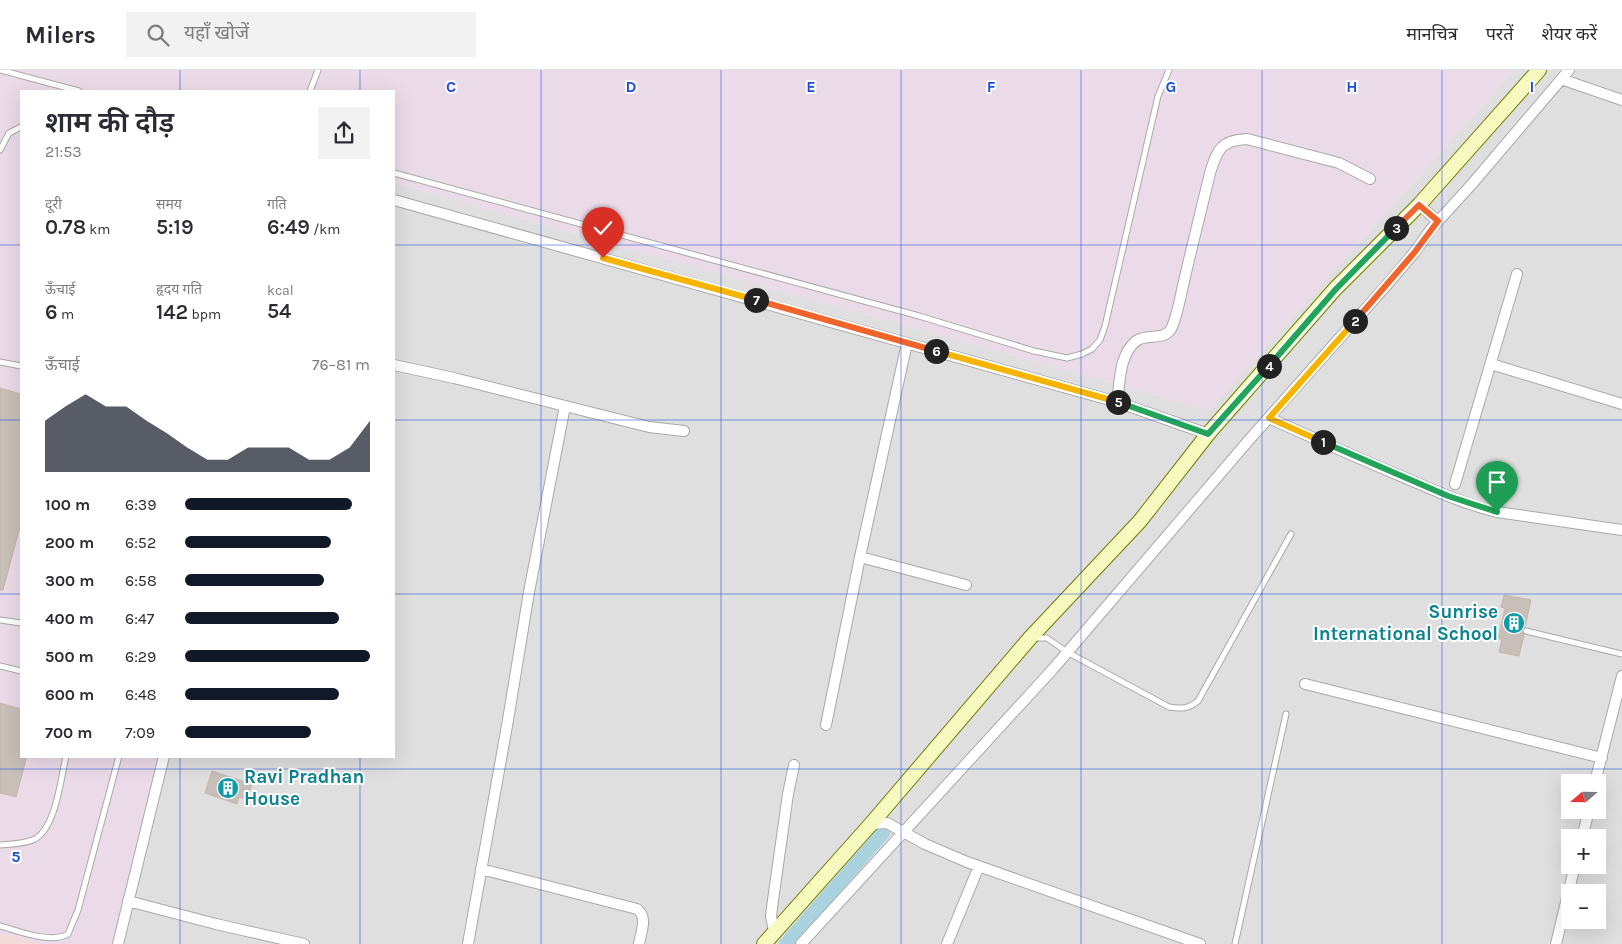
<!DOCTYPE html>
<html lang="hi">
<head>
<meta charset="utf-8">
<style>
  :root { --surface:#fff; --page:#f2f2f3; --text:#2b2b33; --muted:#7c7c81; --line:#e1e1e2; --accent:#111827 }
  body { margin:0; font-family:Karla,"Noto Sans Devanagari",sans-serif; background:var(--page); color:var(--text); height:100vh; display:flex; flex-direction:column; font-size:19px; white-space:nowrap }
  * { box-sizing:border-box; margin:0 }
  p { font-size:16px; color:var(--muted) }
  .icon { flex:none; width:28px; height:28px; fill:none; stroke:currentColor; stroke-width:2; stroke-linecap:round; stroke-linejoin:round }
  .map { position:relative; flex:1; overflow:hidden }
  .panel { position:absolute; left:20px; top:20px; width:375px; height:668px; display:flex; flex-direction:column; background:var(--surface); border-radius:0px; box-shadow:0 5px 20px #0002 }
  .panel>* { flex:none }
  .needle { width:32px; rotate:250deg }
  .controls { position:absolute; left:1561px; top:704px; display:grid; gap:10px }
  .controls a { display:grid; place-items:center; width:45px; height:45px; border-radius:0px; background:var(--surface); box-shadow:0 5px 20px #0002; font-size:25px }
  .pin { position:absolute; display:grid; place-items:center; width:42px; height:42px; color:#fff; margin:-51px -21px; border-radius:50% 50% 50% 0; rotate:-45deg; box-shadow:0 0 5px #0007 }
  .pin .icon { rotate:45deg }
  .km { position:absolute; width:25px; height:25px; margin:-12px; border-radius:50%; background:#222; color:#fff; font-size:14px; line-height:25px; text-align:center }
  .round { display:grid; place-items:center; flex:none; width:52px; height:52px; border-radius:0px; background:var(--page) }
  .overview { display:flex; align-items:center; justify-content:space-between; height:85px; padding:0 25px }
  h1 { font-size:28px; font-weight:600; line-height:38px }
  .figures { display:grid; grid-template-columns:repeat(3,1fr); gap:8px; height:85px; padding:5px 25px }
  .figures div { display:grid; align-content:center }
  .figures b { font-size:21px; font-weight:600 }
  .figures small { font-size:14px; font-weight:400 }
  .figures p { font-size:14px }
  .chart { height:140px; padding:10px 25px }
  .chart p { display:flex; justify-content:space-between }
  .chart svg { width:100%; height:90px; margin-top:5px; fill:var(--accent); opacity:.7 }
  ul { padding:0 25px; list-style:none; font-size:16px }
  li { display:grid; grid-template-columns:80px 60px 1fr; align-items:center; height:38px }
  li i { height:12px; border-radius:6px; background:var(--accent) }
  header { display:flex; align-items:center; gap:30px; box-sizing:border-box; height:70px; padding:0 25px; background:var(--surface); border-bottom:1px solid var(--line) }
  header strong { font-size:24px }
  nav { display:flex; gap:28px; margin-inline-start:auto; font-size:18px }
  .search { width:350px; height:45px; background:var(--page); display:flex; align-items:center; gap:12px; box-sizing:border-box; padding:0 18px; border-radius:0px; color:var(--muted); font-size:19px }
  .map>svg:first-child { display:block }
  .residential { fill:#e0dfdf; fill-rule:evenodd }
  .commercial { fill:#f2dad9 }
  .industrial { fill:#ebdbe8 }
  .lines { fill:none; stroke-linecap:round; stroke-linejoin:round }
  .canal { stroke:#aad3df; stroke-width:14 }
  .building { fill:#c7bfb8; stroke:#c4b6ab }
  .lane-casing { stroke:#a9a9a9; stroke-width:7 }
  .street-casing { stroke:#a9a9a9; stroke-width:12 }
  .secondary-casing { stroke:#707d05; stroke-width:16 }
  .lane { stroke:#fff; stroke-width:5 }
  .street { stroke:#fff; stroke-width:10 }
  .secondary { stroke:#f7fabf; stroke-width:14 }
  .split-1-casing { stroke:#fff; stroke-width:10 }
  .split-2-casing { stroke:#fff; stroke-width:10 }
  .split-3-casing { stroke:#fff; stroke-width:10 }
  .split-4-casing { stroke:#fff; stroke-width:10 }
  .split-5-casing { stroke:#fff; stroke-width:10 }
  .split-6-casing { stroke:#fff; stroke-width:10 }
  .split-7-casing { stroke:#fff; stroke-width:10 }
  .split-8-casing { stroke:#fff; stroke-width:10 }
  .split-1 { stroke:#22a559; stroke-width:6 }
  .split-2 { stroke:#f5b400; stroke-width:6 }
  .split-3 { stroke:#f0652b; stroke-width:6 }
  .split-4 { stroke:#22a559; stroke-width:6 }
  .split-5 { stroke:#22a559; stroke-width:6 }
  .split-6 { stroke:#f5b400; stroke-width:6 }
  .split-7 { stroke:#f0652b; stroke-width:6 }
  .split-8 { stroke:#f5b400; stroke-width:6 }
  .grid { fill:none; stroke:#1d4ed8; stroke-width:1; stroke-opacity:0.55 }
  .labels { text-anchor:middle; dominant-baseline:central; stroke-width:4; stroke-linejoin:round; paint-order:stroke }
  .culture-label { font-size:19px; font-weight:bold; fill:#0d838f; stroke:#fff; text-anchor:end }
  .grid-label { font-size:16px; text-anchor:middle; font-weight:bold; fill:#1d4ed8; stroke:#fff; stroke-width:4; stroke-linejoin:round; paint-order:stroke }
</style>
</head>
<body>
<header>
<strong>Milers</strong>
<div class="search"><svg class="icon" aria-label="search" viewBox="0 0 24 24"><circle cx="10" cy="10" r="6"/><path d="M15 15l6 6"/></svg>यहाँ खोजें</div>
<nav><a>मानचित्र</a><a>परतें</a><a>शेयर करें</a></nav>
</header>
<div class="map">
<svg width="1622" height="874" viewBox="0 0 1622 874">
  <rect width="100%" height="100%" fill="#f2efe9"/>
  <path class="residential" d="M 1514,0 L 1622,0 L 1622,874 L 121,874 L 160,686 L 394,686 L 394,113 L 1209,340 ZM 1570,712 L 1598,712 L 1598,740 L 1570,740 ZM 1570,768 L 1598,768 L 1598,795 L 1570,795 ZM 1570,822 L 1598,822 L 1598,850 L 1570,850 Z"/>
  <path class="commercial" d="M 0,863 L 38,874 L 0,874 Z"/>
  <path class="industrial" d="M 0,0 L 1514,0 L 1209,340 L 394,113 L 394,21 L 21,21 L 21,686 L 160,686 L 121,874 L 38,874 L 0,863 Z"/>
  <g class="lines">
    <path class="canal" d="M 786,874 L 883,763"/>
  </g>
  <path class="building" d="M 0,318 L 21,324 L 21,453 L 3,520 L 0,520 Z
    M 1504,525 L 1531,530 L 1525,557 L 1522,560 L 1524,565 L 1519,586 L 1499,582 L 1502,569 L 1498,569 L 1505,538 L 1501,537 Z
    M 0,633 L 21,639 L 21,686 L 27,686 L 16,727 L 0,723 Z
    M 212,701 L 252,714 L 247,730 L 239,727 L 237,734 L 205,723 Z"/>
  <g class="lines">
    <g class="lane-casing">
      <path id="lane" d="M 0,0 L 79,21
        M 310,21 L 318,0
        M 0,80 L 9,63 L 21,57
        M 394,103 L 919,246 L 1034,281 L 1067,288 L 1082,284 L 1092,279 L 1100,270 L 1105,256 L 1158,26 L 1169,0
        M 0,292 L 21,296
        M 0,550 L 21,553
        M 1526,561 L 1622,584
        M 1033,568 L 1047,568 L 1067,582 L 1169,637 C 1182,639 1188,639 1198,631 L 1291,464
        M 0,596 L 21,601
        M 0,775 C 11,774 25,774 35,769 C 56,757 61,708 66,686
        M 0,856 C 19,861 51,874 68,864 L 78,840 L 119,686
        M 1235,874 L 1286,644"/>
    </g>
    <g class="street-casing">
      <path id="street" d="M 1561,9 L 1622,30
        M 394,130 L 1117,332 L 1208,364
        M 1419,135 L 1438,151
        M 1491,294 L 1622,334
        M 394,295 L 454,308 L 649,357 L 684,361
        M 1117,332 C 1120,312 1119,285 1136,271 C 1146,263 1164,271 1171,259 C 1178,245 1181,222 1185,207 C 1193,172 1202,137 1210,103 C 1217,80 1221,70 1247,69 L 1339,93 L 1370,109
        M 1269,348 C 1313,368 1358,388 1403,407 C 1434,420 1464,434 1497,442 L 1622,460
        M 1455,414 L 1517,204
        M 860,487 L 966,515
        M 1305,614 L 1602,688
        M 826,655 L 860,487 L 907,273
        M 1595,712 L 1622,606
        M 871,754 L 887,753 L 925,774 L 967,792 L 1200,874
        M 1582,768 L 1589,740
        M 481,799 L 637,839 C 648,847 641,862 639,874
        M 128,831 L 216,854 L 304,874
        M 770,866 L 774,861 L 771,846 L 773,830 L 788,724 L 794,695
        M 118,874 L 164,686
        M 468,874 L 508,650 L 529,522 L 565,336
        M 801,874 L 1053,599 L 1249,370 L 1385,217 L 1414,183 L 1431,159 L 1472,114 L 1569,0
        M 947,874 L 979,796
        M 1556,874 L 1575,795"/>
    </g>
    <g class="secondary-casing">
      <path id="secondary" d="M 764,874 L 871,754 L 1030,568 L 1140,451 L 1208,364 L 1335,219 L 1419,135 L 1539,0"/>
    </g>
    <use href="#lane" class="lane"/>
    <use href="#street" class="street"/>
    <use href="#secondary" class="secondary"/>
  </g>
  <g class="lines">
    <g class="split-1-casing">
      <path id="split-1" d="M 1323,372 L 1448,426 L 1497,442"/>
    </g>
    <g class="split-2-casing">
      <path id="split-2" d="M 1323,372 L 1269,348 L 1355,251"/>
    </g>
    <g class="split-3-casing">
      <path id="split-3" d="M 1355,251 L 1414,183 L 1438,151 L 1419,135 L 1396,158"/>
    </g>
    <g class="split-4-casing">
      <path id="split-4" d="M 1269,296 L 1336,219 L 1396,158"/>
    </g>
    <g class="split-5-casing">
      <path id="split-5" d="M 1118,332 L 1208,364 L 1269,296"/>
    </g>
    <g class="split-6-casing">
      <path id="split-6" d="M 936,281 L 1118,332"/>
    </g>
    <g class="split-7-casing">
      <path id="split-7" d="M 756,230 L 936,281"/>
    </g>
    <g class="split-8-casing">
      <path id="split-8" d="M 603,188 L 756,230"/>
    </g>
    <use href="#split-1" class="split-1"/>
    <use href="#split-2" class="split-2"/>
    <use href="#split-3" class="split-3"/>
    <use href="#split-4" class="split-4"/>
    <use href="#split-5" class="split-5"/>
    <use href="#split-6" class="split-6"/>
    <use href="#split-7" class="split-7"/>
    <use href="#split-8" class="split-8"/>
  </g>
  <path class="grid" d="M 180,0 L 180,21M 360,0 L 360,21M 541,0 L 541,874M 721,0 L 721,874M 901,0 L 901,874M 1081,0 L 1081,874M 1262,0 L 1262,874M 1442,0 L 1442,874M 0,175 L 21,175M 394,175 L 1622,175M 0,350 L 21,350M 394,350 L 1622,350M 0,524 L 21,524M 394,524 L 1622,524M 180,686 L 180,874M 360,686 L 360,874M 0,699 L 1622,699"/>
  <defs>
    <g id="building-disc" transform="scale(1.125)"><circle r="9.5" fill="#0f9aa8" stroke="#fff"/><path d="M-4-6H4V6H1V3H-1V6H-4ZM-2.5-4.3h1.7v1.8h-1.7ZM.8-4.3h1.7v1.8H.8ZM-2.5-1h1.7V.8h-1.7ZM.8-1h1.7V.8H.8Z" fill="#fff"/></g>
  </defs>
  <g fill-rule="evenodd">
    <use href="#building-disc" x="1514" y="553"/>
    <use href="#building-disc" x="228" y="718"/>
  </g>
  <g class="labels">
    <g class="culture-label">
      <text x="1498" y="542">Sunrise<tspan x="1498" dy="22">International School</tspan></text>
      <text x="244" y="707" text-anchor="start">Ravi Pradhan<tspan x="244" dy="22">House</tspan></text>
    </g>
  </g>
  <g class="grid-label">
    <text x="451" y="22">C</text>
    <text x="631" y="22">D</text>
    <text x="811" y="22">E</text>
    <text x="991" y="22">F</text>
    <text x="1171" y="22">G</text>
    <text x="1352" y="22">H</text>
    <text x="1532" y="22">I</text>
    <text x="16" y="792">5</text>
  </g>
</svg>
<div class="controls">
<a><svg class="needle" viewBox="-14 -14 28 28"><path d="M0-13l5 13h-10z" fill="#e53935"/><path d="M0 13l5-13h-10z" fill="#7c7c81"/></svg></a>
<a>+</a>
<a>−</a>
</div>
<div class="pin" style="left:1497px;top:442px;background:#1e9e55"><svg class="icon" aria-label="arrive" viewBox="0 0 24 24"><path d="M6 21V4h12l-3 4 3 4H6"/></svg></div>
<div class="pin" style="left:603px;top:188px;background:#d93025"><svg class="icon" aria-label="check" viewBox="0 0 24 24"><path d="M5 12l5 5 9-10"/></svg></div>
<b class="km" style="left:1323px;top:372px">1</b>
<b class="km" style="left:1355px;top:251px">2</b>
<b class="km" style="left:1396px;top:158px">3</b>
<b class="km" style="left:1269px;top:296px">4</b>
<b class="km" style="left:1118px;top:332px">5</b>
<b class="km" style="left:936px;top:281px">6</b>
<b class="km" style="left:756px;top:230px">7</b>
<section class="panel">
<div class="overview"><div><h1>शाम की दौड़</h1><p>21:53</p></div><a class="round"><svg class="icon" aria-label="share" viewBox="0 0 24 24"><path d="M12 15V3M7 8l5-5 5 5M5 13v7h14v-7"/></svg></a></div>
<div class="figures">
<div><p>दूरी</p><b>0.78<small> km</small></b></div>
<div><p>समय</p><b>5:19</b></div>
<div><p>गति</p><b>6:49<small> /km</small></b></div>
</div>
<div class="figures">
<div><p>ऊँचाई</p><b>6<small> m</small></b></div>
<div><p>हृदय गति</p><b>142<small> bpm</small></b></div>
<div><p>kcal</p><b>54</b></div>
</div>
<div class="chart"><p><span>ऊँचाई</span>76–81 m</p>
<svg viewBox="0 0 160 44" preserveAspectRatio="none"><path d="M0 44V19L10 12L20 6L30 12L40 12L50 19L60 25L70 32L80 38L90 38L100 32L110 32L120 32L130 38L140 38L150 32L160 19V44z"/></svg>
</div>
<ul>
<li><b>100 m</b>6:39<i style="width:90%"></i></li>
<li><b>200 m</b>6:52<i style="width:79%"></i></li>
<li><b>300 m</b>6:58<i style="width:75%"></i></li>
<li><b>400 m</b>6:47<i style="width:83%"></i></li>
<li><b>500 m</b>6:29<i style="width:100%"></i></li>
<li><b>600 m</b>6:48<i style="width:83%"></i></li>
<li><b>700 m</b>7:09<i style="width:68%"></i></li>
</ul>
</section>
</div>
</body>
</html>
